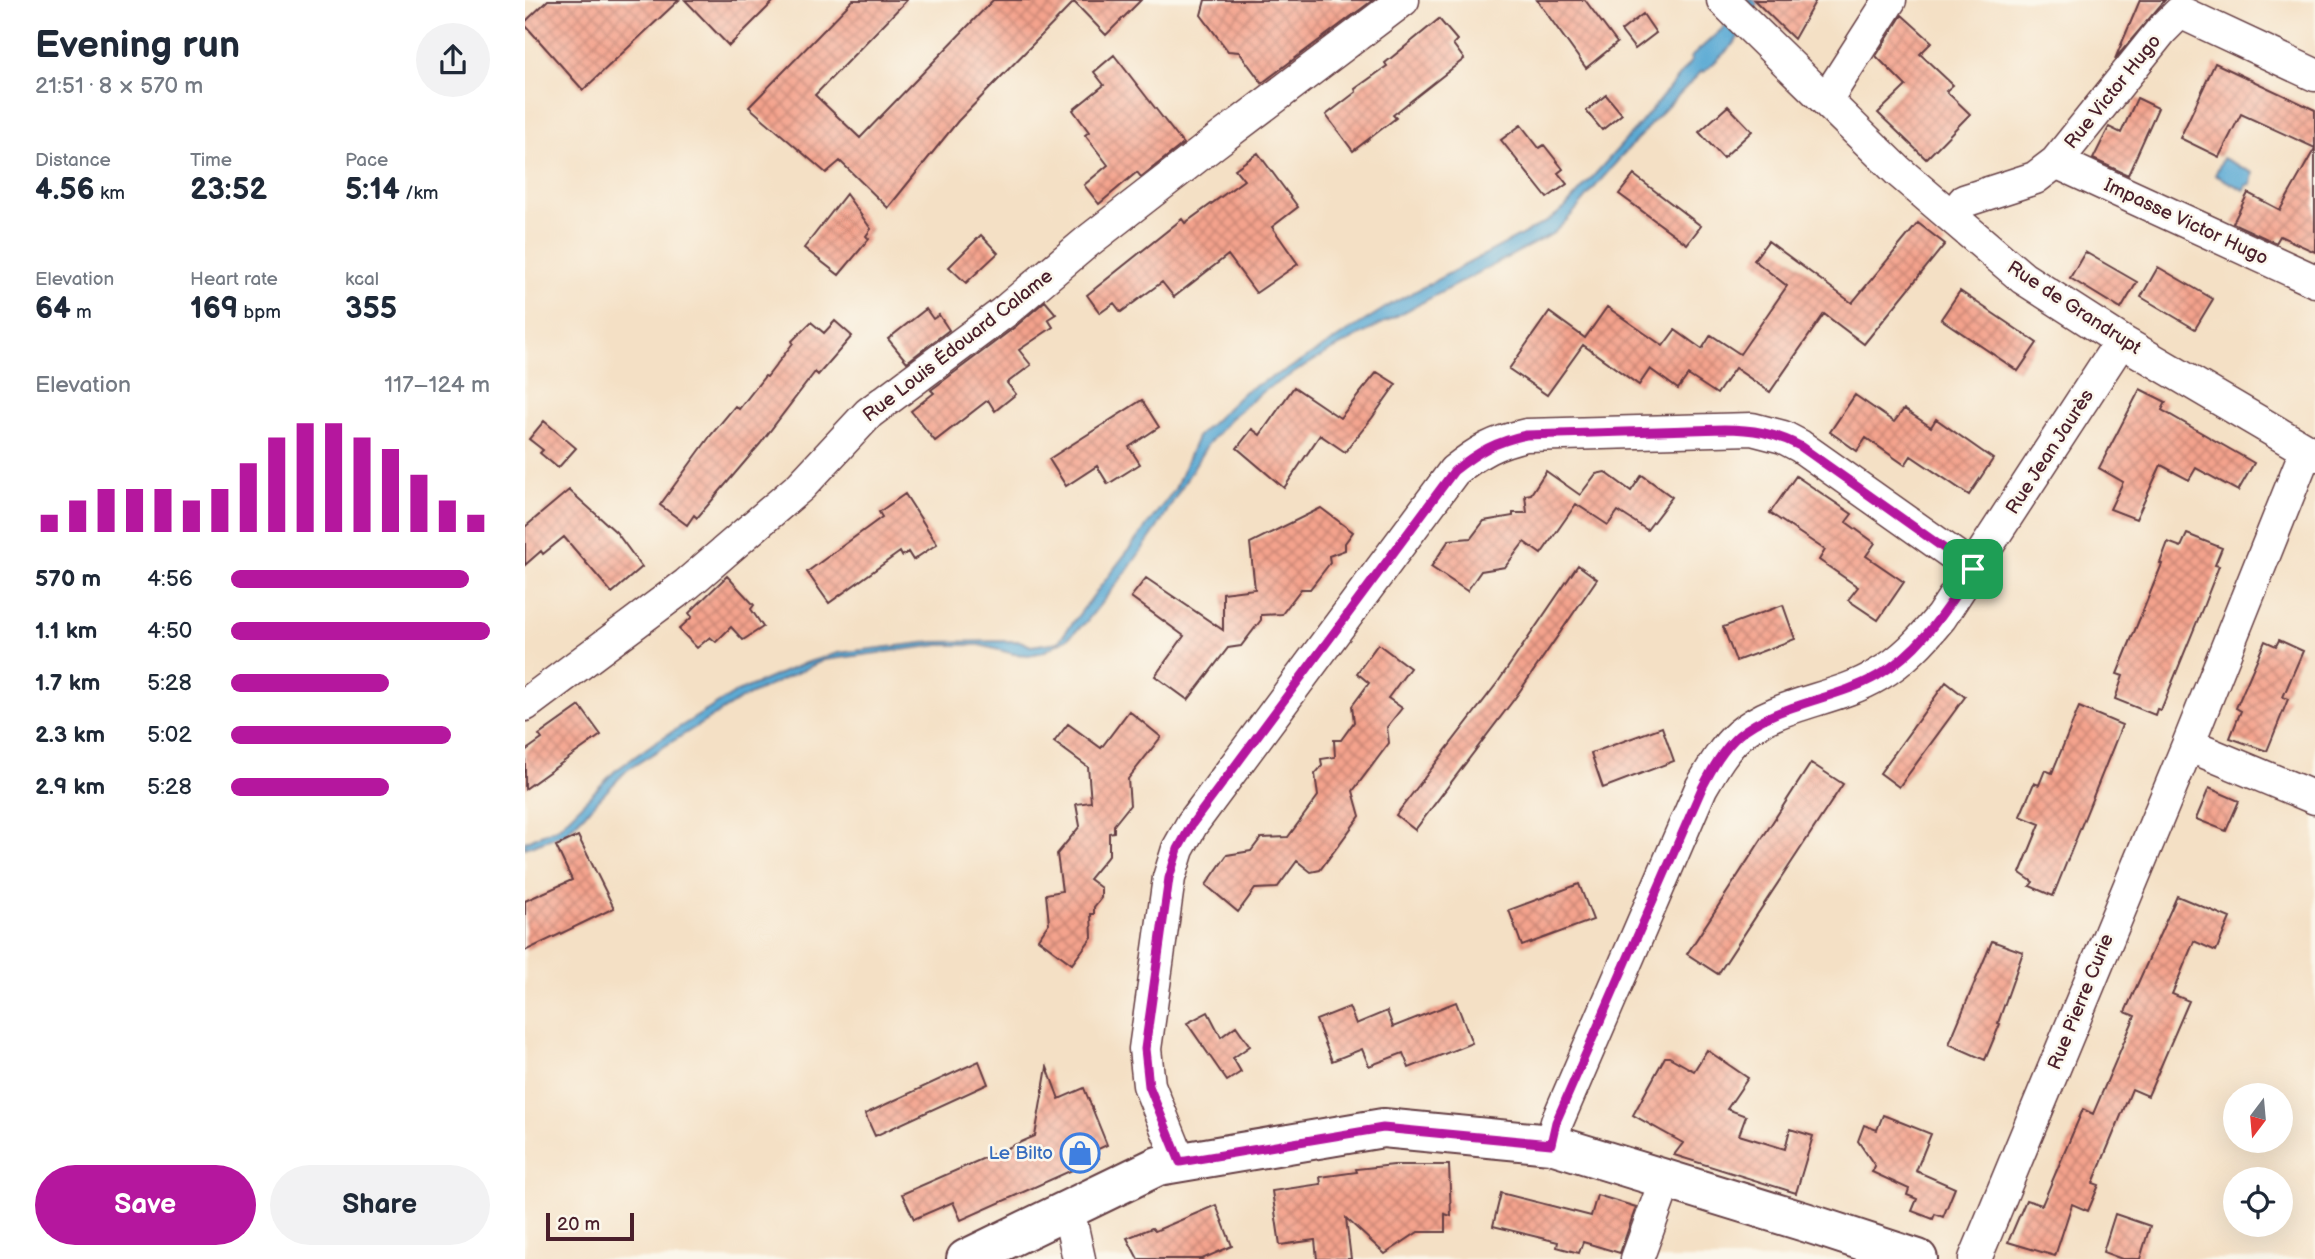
<!DOCTYPE html>
<html lang="en">
<head>
<meta charset="utf-8">
<style>
  :root { --surface:#fff; --page:#f2f2f3; --text:#1f2937; --muted:#747a83; --accent:#b5179e }
  body { margin:0; font-family:"Balsamiq Sans",sans-serif; background:var(--page); color:var(--text); height:100vh; display:flex; flex-direction:column; font-size:26px; white-space:nowrap }
  * { box-sizing:border-box; margin:0 }
  p { font-size:23px; color:var(--muted) }
  .icon { flex:none; width:38px; height:38px; fill:none; stroke:currentColor; stroke-width:2; stroke-linecap:round; stroke-linejoin:round }
  .map { position:relative; flex:1; overflow:hidden }
  .side { display:flex; flex-direction:column; background:var(--surface); width:525px }
  .side>* { flex:none }
  .needle { width:46px; rotate:196deg }
  .buttons { position:absolute; left:1698px; top:1083px; display:grid; gap:14px }
  .buttons a { display:grid; place-items:center; width:70px; height:70px; border-radius:50%; background:var(--surface); box-shadow:0 7px 28px #0002; font-size:35px }
  .scale { position:absolute; left:21px; bottom:18px; width:88px; box-sizing:border-box; padding-left:7px; border:4px solid #4a1f2b; border-top:0; font-size:19px; line-height:24px; white-space:nowrap; color:#4a1f2b; -webkit-text-stroke:5px #fbf7ec; paint-order:stroke }
  .pin { position:absolute; display:grid; place-items:center; width:60px; height:60px; color:#fff; margin:-30px; border-radius:14px; box-shadow:0 4px 10px #0006 }
  .round { display:grid; place-items:center; flex:none; width:74px; height:74px; border-radius:37px; background:var(--page) }
  .summary { display:flex; align-items:center; justify-content:space-between; height:119px; padding:0 35px }
  h1 { font-size:38px; font-weight:800; line-height:52px }
  .figures { display:grid; grid-template-columns:repeat(3,1fr); gap:10px; height:119px; padding:7px 35px }
  .figures div { display:grid; align-content:center }
  .figures b { font-size:30px; font-weight:800 }
  .figures small { font-size:19px; font-weight:400 }
  .figures p { font-size:19px }
  .chart { height:196px; padding:14px 35px }
  .chart p { display:flex; justify-content:space-between }
  .chart svg { width:100%; height:126px; margin-top:7px; stroke:var(--accent); stroke-width:6 }
  .primary-button { display:flex; gap:14px; margin-top:auto; padding:14px 35px }
  .primary-button a { flex:1; height:80px; border-radius:42px; background:var(--accent); color:#fff; font-size:28px; font-weight:800; line-height:80px; text-align:center }
  .primary-button a+a { background:var(--page); color:var(--text) }
  ul { padding:0 35px; list-style:none; font-size:23px }
  li { display:grid; grid-template-columns:112px 84px 1fr; align-items:center; height:52px }
  li i { height:18px; border-radius:9px; background:var(--accent) }
  main { display:flex; flex:1; min-height:0 }
  .map>svg:first-child { display:block }
  .water { fill:#5baad4; stroke:#526480; stroke-width:2 }
  .building { fill:url(#building-cross-hatch) }
  .lines { fill:none; stroke-linecap:round; stroke-linejoin:round }
  .minor-casing { stroke:#643c42; stroke-width:35 }
  .major-casing { stroke:#643c42; stroke-width:42 }
  .minor { stroke:#fff; stroke-width:32 }
  .major { stroke:#fff; stroke-width:38 }
  .route-casing { stroke:#fff; stroke-width:14 }
  .route { stroke:#b5179e; stroke-width:9 }
  .labels { text-anchor:middle; dominant-baseline:central; stroke-width:5; stroke-linejoin:round; paint-order:stroke }
  .street-label { font-size:19px; fill:#4a1f2b; stroke:#fbf7ec }
  .shop-label { font-size:19px; fill:#366cbe; stroke:#fbf7ec; text-anchor:end }
</style>
</head>
<body>
<main>
<section class="side">
<div class="summary"><div><h1>Evening run</h1><p>21:51 · 8 × 570 m</p></div><a class="round"><svg class="icon" aria-label="share" viewBox="0 0 24 24"><path d="M12 15V3M7 8l5-5 5 5M5 13v7h14v-7"/></svg></a></div>
<div class="figures">
<div><p>Distance</p><b>4.56<small> km</small></b></div>
<div><p>Time</p><b>23:52</b></div>
<div><p>Pace</p><b>5:14<small> /km</small></b></div>
</div>
<div class="figures">
<div><p>Elevation</p><b>64<small> m</small></b></div>
<div><p>Heart rate</p><b>169<small> bpm</small></b></div>
<div><p>kcal</p><b>355</b></div>
</div>
<div class="chart"><p><span>Elevation</span>117–124 m</p>
<svg viewBox="0 0 160 44" preserveAspectRatio="none"><path d="M5 44V38M15 44V33M25 44V29M35 44V29M45 44V29M55 44V33M65 44V29M75 44V20M85 44V11M95 44V6M105 44V6M115 44V11M125 44V15M135 44V24M145 44V33M155 44V38"/></svg>
</div>
<ul>
<li><b>570 m</b>4:56<i style="width:92%"></i></li>
<li><b>1.1 km</b>4:50<i style="width:100%"></i></li>
<li><b>1.7 km</b>5:28<i style="width:61%"></i></li>
<li><b>2.3 km</b>5:02<i style="width:85%"></i></li>
<li><b>2.9 km</b>5:28<i style="width:61%"></i></li>
</ul>
<div class="primary-button"><a>Save</a><a>Share</a></div>
</section>
<div class="map">
<svg width="1790" height="1259" viewBox="0 0 1790 1259">
  <defs>
    <pattern id="building-cross-hatch" width="8" height="8" patternUnits="userSpaceOnUse" patternTransform="scale(1.75)"><rect width="8" height="8" fill="#f4a38d"/><path d="M0 0l8 8M0 8l8-8" fill="none" stroke="#c88473"/></pattern>
  </defs>
  <rect width="100%" height="100%" fill="#fbf7ec"/>
  <filter id="ink" filterUnits="userSpaceOnUse"><feTurbulence type="fractalNoise" baseFrequency=".0143" numOctaves="2"/><feDisplacementMap in="SourceGraphic" scale="14" xChannelSelector="R" yChannelSelector="G"/><feConvolveMatrix kernelMatrix="1 2 1 2 8 2 1 2 1" color-interpolation-filters="sRGB"/></filter>
  <filter id="wash" filterUnits="userSpaceOnUse"><feTurbulence type="fractalNoise" baseFrequency=".00686" numOctaves="4" result="noise"/><feDisplacementMap in="SourceGraphic" scale="28" xChannelSelector="R" yChannelSelector="G"/><feGaussianBlur stdDeviation="1.57" result="paint"/><feColorMatrix in="noise" values="0 0 0 0 0 0 0 0 0 0 0 0 0 0 0 0 0 1.4 0 .05"/><feComposite in="paint" operator="in"/></filter>
  <g filter="url(#wash)">
    <rect width="100%" height="100%" fill="#f4e0c5"/>
    <path class="water" d="M 1222,0 L 1235,0 L 1209,44 L 1179,72 L 1177,71 C 1144,104 1112,138 1081,174 C 1063,194 1048,217 1027,234 L 805,351 L 737,392 L 707,417 L 682,445 L 632,528 L 602,571 L 561,622 L 543,638 L 518,652 L 505,655 L 489,654 L 455,645 L 414,645 L 299,660 L 218,698 L 140,746 L 102,770 L 41,833 L 0,848 L 0,842 L 34,827 L 90,771 L 129,743 L 210,693 L 280,663 L 313,653 L 407,642 L 495,641 L 506,646 L 533,642 L 650,489 L 672,437 L 720,391 L 765,368 L 868,303 L 1021,222 L 1039,209 L 1115,124 L 1167,60 L 1165,58 L 1197,29 Z
      M 1698,158 L 1728,173 L 1726,184 L 1721,185 L 1719,190 L 1690,175 Z"/>
    <g id="blocks">
      <path class="building" d="M 23,0 L 154,0 L 58,90 L 0,25 L 0,22 Z
        M 160,0 L 250,0 L 204,46 Z
        M 328,0 L 382,0 L 290,95 L 335,138 L 468,0 L 616,0 L 581,35 L 549,2 L 433,121 L 363,208 L 315,161 L 301,173 L 224,107 Z
        M 680,0 L 848,0 L 737,83 L 714,52 L 703,51 L 676,15 Z
        M 1012,0 L 1060,0 L 1092,43 L 1061,68 Z
        M 1229,0 L 1291,0 L 1269,39 Z
        M 1615,0 L 1640,0 L 1590,59 L 1610,12 Z
        M 1118,14 L 1131,33 L 1110,49 L 1096,31 Z
        M 1377,15 L 1407,42 L 1395,54 L 1428,85 L 1421,91 L 1445,114 L 1401,159 L 1353,113 L 1381,86 L 1351,56 Z
        M 914,19 L 932,40 L 928,44 L 939,59 L 868,115 L 871,118 L 828,151 L 801,115 L 831,92 L 830,89 L 862,66 L 860,63 Z
        M 589,55 L 658,144 L 616,177 L 612,172 L 574,204 L 559,185 L 583,165 L 560,135 L 564,132 L 548,110 L 579,85 L 569,72 Z
        M 1690,63 L 1790,110 L 1790,148 L 1716,114 L 1694,157 L 1655,138 Z
        M 1081,95 L 1097,114 L 1077,130 L 1061,111 Z
        M 1612,98 L 1633,108 L 1603,175 L 1568,159 L 1584,127 L 1596,133 Z
        M 1203,106 L 1227,131 L 1198,158 L 1174,132 Z
        M 996,125 L 1014,148 L 1019,145 L 1038,169 L 1033,173 L 1042,184 L 1022,198 L 976,140 Z
        M 1790,148 L 1790,252 L 1755,236 L 1751,243 L 1708,223 L 1723,193 L 1755,210 Z
        M 733,153 L 773,207 L 747,227 L 773,264 L 731,293 L 703,255 L 649,297 L 637,282 L 596,312 L 589,303 L 575,313 L 562,295 L 657,219 L 660,223 L 719,180 L 710,169 Z
        M 1109,175 L 1176,226 L 1162,244 L 1094,194 Z
        M 321,194 L 346,229 L 341,236 L 344,239 L 314,275 L 279,248 Z
        M 1393,223 L 1420,244 L 1339,344 L 1299,314 L 1245,392 L 1210,368 L 1192,394 L 1163,375 L 1153,389 L 1125,369 L 1114,385 L 1058,345 L 1022,395 L 984,369 L 1024,312 L 1060,338 L 1082,307 L 1138,346 L 1150,330 L 1177,349 L 1186,335 L 1215,354 L 1262,286 L 1229,260 L 1243,241 L 1327,303 Z
        M 456,235 L 473,253 L 441,283 L 424,267 Z
        M 1560,252 L 1612,282 L 1596,309 L 1545,278 Z
        M 1633,267 L 1688,299 L 1670,329 L 1616,297 Z
        M 1435,291 L 1512,343 L 1493,371 L 1416,319 Z
        M 520,301 L 531,314 L 523,319 L 528,327 L 494,350 L 506,365 L 482,383 L 491,394 L 470,411 L 463,400 L 410,441 L 386,411 L 409,393 L 406,390 L 490,327 Z
        M 401,309 L 408,319 L 414,315 L 424,330 L 382,362 L 363,339 Z
        M 310,321 L 327,336 L 293,375 L 290,372 L 235,444 L 172,518 L 169,515 L 162,525 L 135,505 L 186,435 L 210,406 L 214,409 L 240,376 L 242,377 L 268,343 L 267,341 L 286,322 L 299,333 Z
        M 852,372 L 871,384 L 847,418 L 820,452 L 795,435 L 759,488 L 712,448 L 727,429 L 735,435 L 769,387 L 815,418 Z
        M 1615,389 L 1641,402 L 1637,410 L 1729,463 L 1713,491 L 1671,468 L 1664,480 L 1636,465 L 1611,519 L 1585,509 L 1598,482 L 1574,468 Z
        M 1330,395 L 1369,422 L 1379,409 L 1406,427 L 1411,419 L 1468,459 L 1444,495 L 1386,456 L 1380,465 L 1341,438 L 1332,451 L 1305,432 Z
        M 617,400 L 634,427 L 604,447 L 615,464 L 583,484 L 572,466 L 541,486 L 524,459 Z
        M 19,421 L 51,448 L 33,468 L 15,453 L 18,450 L 4,439 Z
        M 1021,471 L 1055,495 L 1071,474 L 1080,472 L 1106,491 L 1117,475 L 1147,497 L 1122,530 L 1093,511 L 1083,525 L 1051,504 L 1016,554 L 999,542 L 980,567 L 956,571 L 942,591 L 906,567 L 924,540 L 946,538 L 959,521 L 988,516 L 988,513 L 1002,513 L 1000,495 L 1006,494 Z
        M 1271,476 L 1327,514 L 1321,522 L 1350,543 L 1341,556 L 1379,582 L 1353,620 L 1323,600 L 1333,587 L 1294,560 L 1300,550 L 1245,513 Z
        M 44,490 L 91,532 L 117,567 L 87,593 L 39,537 L 18,554 L 16,551 L 0,565 L 0,527 Z
        M 380,494 L 412,544 L 388,560 L 383,552 L 377,556 L 375,552 L 304,603 L 282,572 L 357,517 L 354,512 Z
        M 796,508 L 828,532 L 820,543 L 820,550 L 804,556 L 805,563 L 785,589 L 776,589 L 757,614 L 736,615 L 736,620 L 716,646 L 703,648 L 663,700 L 630,676 L 659,636 L 606,597 L 621,578 L 698,630 L 698,593 L 730,589 L 725,543 Z
        M 1662,534 L 1697,548 L 1690,565 L 1694,566 L 1678,607 L 1636,710 L 1632,709 L 1630,715 L 1590,699 L 1598,676 L 1592,674 L 1637,564 L 1635,563 L 1643,542 L 1656,547 Z
        M 1053,565 L 1072,579 L 990,698 L 890,830 L 871,815 L 973,682 Z
        M 202,576 L 229,605 L 226,609 L 238,627 L 218,640 L 206,627 L 191,642 L 185,637 L 172,648 L 154,629 L 167,617 L 164,613 Z
        M 1258,605 L 1270,639 L 1211,661 L 1198,627 Z
        M 1754,640 L 1778,651 L 1758,697 L 1763,699 L 1742,751 L 1705,738 L 1716,711 L 1711,708 L 1740,641 L 1751,646 Z
        M 853,644 L 885,668 L 863,698 L 877,708 L 862,727 L 864,743 L 828,791 L 835,816 L 795,870 L 786,872 L 772,861 L 752,888 L 730,889 L 713,912 L 681,885 L 702,855 L 726,851 L 736,838 L 763,837 L 793,796 L 790,774 L 797,766 L 796,759 L 810,757 L 809,740 L 816,740 L 829,722 L 827,706 L 844,683 L 832,673 Z
        M 1421,682 L 1440,697 L 1374,787 L 1355,773 Z
        M 55,706 L 76,735 L 0,789 L 0,751 L 17,739 L 14,735 Z
        M 1554,707 L 1597,725 L 1528,896 L 1505,886 L 1508,882 L 1495,873 L 1515,824 L 1495,816 L 1509,783 L 1514,785 L 1520,770 L 1527,773 Z
        M 604,711 L 636,737 L 603,779 L 605,805 L 589,825 L 589,832 L 584,833 L 584,855 L 564,879 L 576,888 L 576,898 L 569,907 L 569,914 L 566,914 L 567,937 L 547,964 L 513,939 L 524,923 L 521,894 L 537,891 L 532,854 L 555,826 L 551,804 L 566,802 L 563,767 L 529,742 L 543,724 L 576,748 Z
        M 1137,727 L 1149,761 L 1078,788 L 1066,753 Z
        M 1286,763 L 1318,784 L 1193,974 L 1162,954 Z
        M 1684,788 L 1714,801 L 1701,831 L 1671,819 Z
        M 53,836 L 89,908 L 0,951 L 0,901 L 47,880 L 31,846 Z
        M 1054,884 L 1068,920 L 997,946 L 984,910 Z
        M 1652,896 L 1705,918 L 1691,951 L 1669,941 L 1647,994 L 1664,1001 L 1623,1096 L 1607,1089 L 1568,1183 L 1574,1185 L 1563,1211 L 1547,1204 L 1530,1256 L 1483,1242 L 1501,1200 L 1517,1205 L 1558,1109 L 1568,1114 L 1610,1016 L 1600,1012 Z
        M 1467,941 L 1498,952 L 1473,1023 L 1475,1024 L 1460,1060 L 1424,1044 Z
        M 931,1002 L 947,1043 L 884,1068 L 878,1053 L 844,1066 L 837,1049 L 807,1061 L 791,1020 L 824,1007 L 831,1024 L 862,1011 L 868,1027 Z
        M 683,1012 L 696,1037 L 711,1026 L 725,1046 L 708,1058 L 716,1072 L 702,1081 L 662,1023 Z
        M 1182,1050 L 1223,1078 L 1202,1109 L 1221,1116 L 1214,1135 L 1260,1149 L 1265,1129 L 1288,1136 L 1271,1193 L 1149,1155 L 1158,1143 L 1108,1115 L 1140,1057 L 1144,1057 L 1169,1071 Z
        M 454,1061 L 463,1084 L 350,1136 L 340,1114 Z
        M 522,1067 L 534,1099 L 559,1088 L 582,1145 L 571,1150 L 574,1158 L 436,1220 L 428,1202 L 389,1219 L 377,1194 L 510,1136 Z
        M 1358,1115 L 1406,1134 L 1391,1171 L 1430,1188 L 1418,1217 L 1410,1214 L 1408,1219 L 1387,1211 L 1392,1199 L 1382,1195 L 1384,1189 L 1347,1172 L 1350,1166 L 1333,1141 L 1339,1125 L 1352,1130 Z
        M 869,1165 L 924,1165 L 926,1216 L 920,1214 L 920,1232 L 893,1232 L 860,1254 L 821,1218 L 826,1259 L 792,1259 L 790,1240 L 755,1245 L 747,1191 L 796,1184 L 795,1177 L 832,1172 L 831,1169 Z
        M 976,1193 L 1066,1216 L 1072,1195 L 1111,1207 L 1095,1253 L 1058,1242 L 1054,1253 L 1032,1247 L 1033,1242 L 968,1226 Z
        M 691,1205 L 707,1246 L 677,1259 L 613,1259 L 602,1238 L 627,1228 L 630,1231 Z
        M 1590,1214 L 1625,1226 L 1615,1259 L 1597,1259 L 1578,1252 Z"/>
    </g>
  </g>
  <g filter="url(#ink)">
    <use href="#blocks" fill-opacity="0" stroke="#643c42" stroke-width="2"/>
    <g class="lines">
      <g class="minor-casing">
        <path id="minor" d="M 1198,0 L 1373,171 L 1498,278 L 1596,341 L 1790,455
          M 1301,100 L 1365,0
          M 1531,162 L 1790,281
          M 1427,217 L 1439,201 L 1510,178 L 1531,162 L 1636,31 L 1655,12 L 1790,75
          M 0,705 L 162,584 L 276,486 L 344,413 L 478,313 L 562,242 L 688,144 L 878,0
          M 1663,745 L 1790,798
          M 1026,1144 L 1032,1122 L 1176,788 C 1187,769 1198,749 1214,735 C 1253,702 1310,701 1353,675 C 1379,660 1397,640 1416,617 L 1596,341
          M 655,1162 L 624,1085 L 620,1049 L 644,878 L 653,849 L 667,824 L 929,471 C 954,451 970,442 1001,435 L 1227,429 L 1258,437 L 1275,446 L 1449,569
          M 543,1209 L 554,1259
          M 1112,1259 L 1141,1179
          M 1450,1259 L 1663,745 L 1776,463 L 1783,451"/>
      </g>
      <g class="major-casing">
        <path id="major" d="M 441,1259 L 633,1166 L 858,1128 L 1026,1144 L 1280,1222 L 1393,1259"/>
      </g>
      <use href="#minor" class="minor"/>
      <use href="#major" class="major"/>
    </g>
  </g>
  <g class="lines" filter="url(#ink)">
    <g class="route-casing">
      <path id="route" d="M 1199,429 C 1227,429 1250,433 1275,446 L 1448,569 C 1421,609 1396,651 1352,676 C 1310,700 1251,704 1214,735 C 1198,749 1187,769 1177,788 L 1031,1122 L 1026,1144 L 858,1128 L 655,1162 L 624,1086 L 620,1049 L 644,878 L 653,849 L 667,824 L 929,471 C 954,451 970,442 1001,435 Z"/>
    </g>
    <use href="#route" class="route"/>
  </g>
  <defs>
    <g id="shop-ring" transform="scale(2.0125)"><circle r="9.5" fill="#fbf7ec" stroke="#3f7fe0" stroke-width="1.5"/><path d="M-5-2.5h2.3a2.7 3.5 0 0 1 5.4 0H5L5.5 6h-11ZM-1.5-2.5h3a1.5 2.3 0 0 0-3 0Z" fill="#3f7fe0"/></g>
  </defs>
  <g fill-rule="evenodd">
    <use href="#shop-ring" x="555" y="1153"/>
  </g>
  <g class="labels">
    <g class="street-label">
      <text transform="translate(1588 92) rotate(-51)">Rue Victor Hugo</text>
      <text transform="translate(1661 222) rotate(25)">Impasse Victor Hugo</text>
      <text transform="translate(1549 308) rotate(33)">Rue de Grandrupt</text>
      <text transform="translate(433 346) rotate(-38)">Rue Louis Édouard Calame</text>
      <text transform="translate(1525 452) rotate(-57)">Rue Jean Jaurès</text>
      <text transform="translate(1556 1002) rotate(-68)">Rue Pierre Curie</text>
    </g>
    <g class="shop-label">
      <text x="528" y="1153">Le Bilto</text>
    </g>
  </g>
</svg>
<div class="buttons">
<a><svg class="needle" viewBox="-14 -14 28 28"><path d="M0-13l5 13h-10z" fill="#e53935"/><path d="M0 13l5-13h-10z" fill="#747a83"/></svg></a>
<a><svg class="icon" aria-label="locate" viewBox="0 0 24 24"><circle cx="12" cy="12" r="6"/><path d="M12 2v4M12 18v4M2 12h4M18 12h4"/></svg></a>
</div>
<div class="scale">20 m</div>
<div class="pin" style="left:1448px;top:569px;background:#1e9e55"><svg class="icon" aria-label="arrive" viewBox="0 0 24 24"><path d="M6 21V4h12l-3 4 3 4H6"/></svg></div>
</div>
</main>
</body>
</html>
